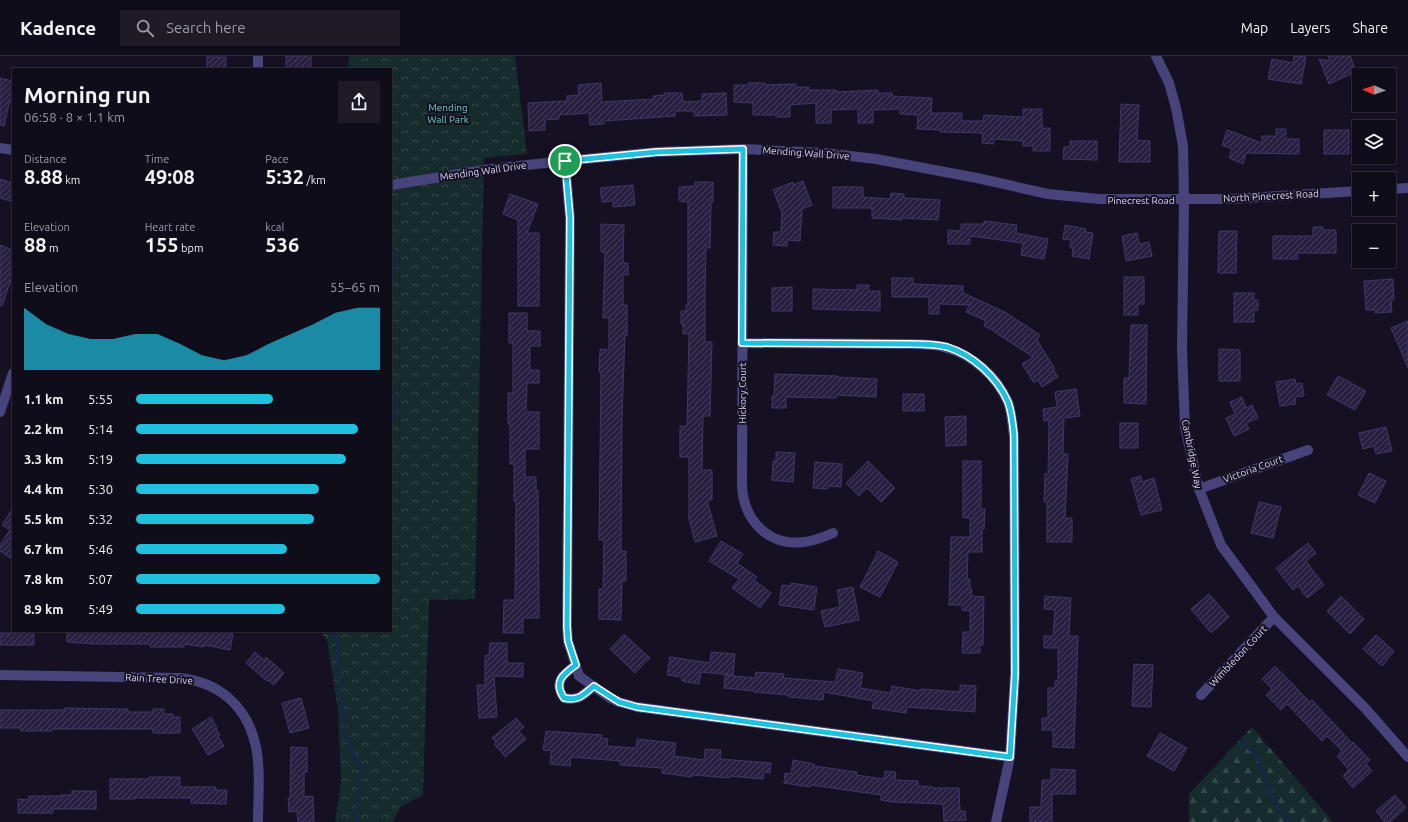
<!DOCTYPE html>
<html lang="en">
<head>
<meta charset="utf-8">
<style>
  :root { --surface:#100d1a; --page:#1e1b27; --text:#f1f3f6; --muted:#9c9ca2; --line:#302d39; --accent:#1fc1df }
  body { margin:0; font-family:Ubuntu,sans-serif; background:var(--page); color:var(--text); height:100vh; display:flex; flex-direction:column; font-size:15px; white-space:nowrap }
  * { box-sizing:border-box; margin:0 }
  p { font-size:13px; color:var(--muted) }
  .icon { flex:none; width:22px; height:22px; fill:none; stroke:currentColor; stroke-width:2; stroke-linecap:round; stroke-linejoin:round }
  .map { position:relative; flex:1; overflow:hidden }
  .drawer { position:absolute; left:12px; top:12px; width:380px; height:564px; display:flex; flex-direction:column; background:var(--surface); border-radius:0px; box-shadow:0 1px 3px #0004,0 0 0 1px var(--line) }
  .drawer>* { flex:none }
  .needle { width:26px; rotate:272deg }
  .tools { position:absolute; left:1352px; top:12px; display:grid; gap:8px }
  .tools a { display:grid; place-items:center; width:44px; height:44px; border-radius:0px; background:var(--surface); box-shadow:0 1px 3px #0004,0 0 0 1px var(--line); font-size:20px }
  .pin { position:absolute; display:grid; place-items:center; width:34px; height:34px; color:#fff; margin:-17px; border:2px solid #fff; border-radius:50%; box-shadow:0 1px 4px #0007 }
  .round { display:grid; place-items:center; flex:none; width:42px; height:42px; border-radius:0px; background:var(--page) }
  .overview { display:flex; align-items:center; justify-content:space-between; height:68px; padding:0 12px }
  h1 { font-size:22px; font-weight:700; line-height:30px }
  .figures { display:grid; grid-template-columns:repeat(3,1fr); gap:6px; height:68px; padding:4px 12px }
  .figures div { display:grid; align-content:center }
  .figures b { font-size:20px; font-weight:700 }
  .figures small { font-size:11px; font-weight:400 }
  .figures p { font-size:11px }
  .chart { height:112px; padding:8px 12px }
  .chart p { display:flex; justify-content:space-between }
  .chart svg { width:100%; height:72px; margin-top:4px; fill:var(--accent); opacity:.7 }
  ul { padding:0 12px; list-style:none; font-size:13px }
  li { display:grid; grid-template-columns:64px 48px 1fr; align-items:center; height:30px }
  li i { height:10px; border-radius:5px; background:var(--accent) }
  header { display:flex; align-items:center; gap:24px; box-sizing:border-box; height:56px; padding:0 20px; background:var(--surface); border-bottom:1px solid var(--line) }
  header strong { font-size:19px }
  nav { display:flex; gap:22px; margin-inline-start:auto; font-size:14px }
  .search { width:280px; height:36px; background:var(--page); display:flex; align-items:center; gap:10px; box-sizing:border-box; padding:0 14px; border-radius:0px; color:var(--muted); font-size:15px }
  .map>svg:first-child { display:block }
  .forest { fill:url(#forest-firs) }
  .park { fill:url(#park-crowns) }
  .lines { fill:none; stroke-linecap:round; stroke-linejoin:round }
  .stream { stroke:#172747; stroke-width:3.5 }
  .building { fill:url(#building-hatch); stroke:#43356a }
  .minor { stroke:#48437b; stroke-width:10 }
  .route-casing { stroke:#fff; stroke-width:8 }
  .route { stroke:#1fc1df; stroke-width:5 }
  .labels { text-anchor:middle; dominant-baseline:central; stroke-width:4; stroke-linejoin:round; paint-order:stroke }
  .park-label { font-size:10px; fill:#6ed0bd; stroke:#151122 }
  .street-label { font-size:10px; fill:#ded8fa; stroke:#151122 }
</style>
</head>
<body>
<header>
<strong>Kadence</strong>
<div class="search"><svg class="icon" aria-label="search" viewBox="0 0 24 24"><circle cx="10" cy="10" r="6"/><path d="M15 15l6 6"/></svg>Search here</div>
<nav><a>Map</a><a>Layers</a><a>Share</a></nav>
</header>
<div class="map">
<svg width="1408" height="766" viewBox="0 0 1408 766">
  <defs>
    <pattern id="forest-firs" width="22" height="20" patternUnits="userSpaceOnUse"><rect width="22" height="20" fill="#152b2c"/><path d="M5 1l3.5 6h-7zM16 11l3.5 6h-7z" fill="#37494c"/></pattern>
    <pattern id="park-crowns" width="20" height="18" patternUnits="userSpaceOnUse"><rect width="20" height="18" fill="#152b2c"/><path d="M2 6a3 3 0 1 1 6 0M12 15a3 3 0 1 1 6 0" fill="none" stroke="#37494c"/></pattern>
    <pattern id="building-hatch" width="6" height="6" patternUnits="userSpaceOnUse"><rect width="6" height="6" fill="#292041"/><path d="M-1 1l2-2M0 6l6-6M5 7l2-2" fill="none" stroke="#48405d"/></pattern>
  </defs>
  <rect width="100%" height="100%" fill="#151122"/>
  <path class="forest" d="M 1252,671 L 1333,766 L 1189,766 L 1189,738 Z"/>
  <path class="park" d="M 349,0 L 515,0 L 527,98 L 484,102 L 475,543 L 429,544 L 423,739 L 400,751 L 393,766 L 335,766 L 341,727 L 338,653 L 327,585 L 320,575 L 391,575 L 391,13 L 348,13 Z"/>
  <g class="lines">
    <path class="stream" d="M 391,185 L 396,207 L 391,223
      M 391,332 C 397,344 398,355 391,367
      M 336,575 L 341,647 L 348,688 L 358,705 L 362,717 L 359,731 L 356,766
      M 1240,687 C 1263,698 1261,713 1269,733 C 1273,745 1281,757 1289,766"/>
  </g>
  <path class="building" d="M 286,0 L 311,0 L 311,13 L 286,13 Z
    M 1294,0 L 1306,1 L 1301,28 L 1268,23 L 1272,3 L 1293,7 Z
    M 1328,0 L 1350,0 L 1354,10 L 1349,13 L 1351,18 L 1329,28 L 1319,3 L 1330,5 Z
    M 207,1 L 226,1 L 226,13 L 207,13 Z
    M 0,22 L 13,25 L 13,45 L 10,44 L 4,70 L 0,69 Z
    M 601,27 L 602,46 L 654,43 L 653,40 L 664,39 L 664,37 L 682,37 L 683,46 L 702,45 L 702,38 L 726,37 L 727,59 L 694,60 L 694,55 L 675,55 L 675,60 L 604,65 L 604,68 L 590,69 L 589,57 L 559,59 L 559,63 L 545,64 L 545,74 L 529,75 L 528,47 L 567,45 L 567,40 L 579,39 L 578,29 Z
    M 748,27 L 765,27 L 765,29 L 796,28 L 796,31 L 809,31 L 809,34 L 836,34 L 836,36 L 878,34 L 878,37 L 892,37 L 892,40 L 932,42 L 931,57 L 962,57 L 962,65 L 983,65 L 984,59 L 1023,61 L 1023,53 L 1042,53 L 1042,72 L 1050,72 L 1050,95 L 1033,95 L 1033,90 L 1023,90 L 1023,85 L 994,83 L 993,88 L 982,87 L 983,77 L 940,76 L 941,74 L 917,73 L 918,59 L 900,58 L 900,53 L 873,54 L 873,67 L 858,67 L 858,53 L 831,54 L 831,67 L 816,67 L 816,47 L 790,49 L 790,61 L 776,61 L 776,59 L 753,59 L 753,47 L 734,46 L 734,29 L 748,29 Z
    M 1121,48 L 1139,49 L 1137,84 L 1150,85 L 1150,106 L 1119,106 Z
    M 1276,73 L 1286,73 L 1286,83 L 1299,83 L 1299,98 L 1246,97 L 1243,108 L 1229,102 L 1232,93 L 1222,89 L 1227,74 L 1262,87 L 1262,80 L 1276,80 Z
    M 1324,74 L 1349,74 L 1349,98 L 1324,98 Z
    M 1070,85 L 1097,85 L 1097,104 L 1063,103 L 1064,91 L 1070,91 Z
    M 0,123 L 13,127 L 13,146 L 0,142 Z
    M 803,125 L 812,149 L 802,153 L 800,185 L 787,184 L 787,190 L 773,189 L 774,176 L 781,176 L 782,157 L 773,134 L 793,126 L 793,129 Z
    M 695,126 L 713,126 L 713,146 L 711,146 L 710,192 L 706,192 L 705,235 L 705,286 L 712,286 L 710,360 L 703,360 L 702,414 L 712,414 L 712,444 L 707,444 L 717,480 L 695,486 L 688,459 L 689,459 L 689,401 L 680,401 L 680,370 L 687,370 L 689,278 L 683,278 L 683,268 L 681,268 L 681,255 L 686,255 L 686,249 L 688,249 L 688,146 L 679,145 L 679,131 L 695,130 Z
    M 633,129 L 635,149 L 613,151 L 613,145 L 602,146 L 600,132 Z
    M 833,131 L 863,131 L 863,141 L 890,143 L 891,137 L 904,138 L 904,142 L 940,144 L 938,164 L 902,162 L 902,164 L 872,162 L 872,152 L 833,152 Z
    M 510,138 L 538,148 L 527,177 L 539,177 L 539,250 L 518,250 L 518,164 L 503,158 Z
    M 984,165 L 1017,169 L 1016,177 L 1048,183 L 1044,203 L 1021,199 L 1023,187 L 970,180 L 970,188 L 948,188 L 948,174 L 961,175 L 961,168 L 984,168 Z
    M 601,168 L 624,169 L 623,207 L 628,207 L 628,219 L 623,219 L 623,249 L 627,249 L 627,280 L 625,279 L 622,361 L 621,495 L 626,495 L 626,525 L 622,525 L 621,564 L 599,563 L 599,533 L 603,533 L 604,484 L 599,484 L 601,316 L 599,316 L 600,293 L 609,294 L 609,262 L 603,262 L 605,196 L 601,196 Z
    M 1065,169 L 1086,173 L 1085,176 L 1093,177 L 1089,203 L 1072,200 L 1073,192 L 1070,192 L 1071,184 L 1063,183 Z
    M 1313,171 L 1323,171 L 1323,174 L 1336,174 L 1336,197 L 1298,197 L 1298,203 L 1273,203 L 1273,180 L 1313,180 Z
    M 1219,175 L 1237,175 L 1236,217 L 1218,217 Z
    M 1137,177 L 1139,188 L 1149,186 L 1152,200 L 1126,205 L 1122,180 Z
    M 0,189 L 13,194 L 13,218 L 2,250 L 0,249 Z
    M 1124,221 L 1144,221 L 1144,248 L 1138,248 L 1138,259 L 1124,259 Z
    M 892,222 L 913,222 L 913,228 L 963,230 L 963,237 L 1005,256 L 1040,279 L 1037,284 L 1055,313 L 1053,313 L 1058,321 L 1042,331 L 1038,324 L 1034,327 L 1022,308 L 1033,301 L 990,273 L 984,270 L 986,265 L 966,256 L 969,249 L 939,248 L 939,258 L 929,258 L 929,241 L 892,241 Z
    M 1393,223 L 1394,244 L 1391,244 L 1392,256 L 1375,257 L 1375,254 L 1366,254 L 1364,225 Z
    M 857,229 L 869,229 L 869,235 L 880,235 L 880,255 L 813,253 L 813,233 L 857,234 Z
    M 792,231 L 792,255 L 772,255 L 772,232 Z
    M 1234,237 L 1254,237 L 1254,244 L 1258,244 L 1258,254 L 1254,254 L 1254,266 L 1234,266 Z
    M 509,257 L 527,257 L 527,275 L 540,275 L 540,290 L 530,290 L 530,314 L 539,314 L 539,327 L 527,327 L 526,356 L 539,356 L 539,393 L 525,393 L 525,421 L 536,421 L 536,434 L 538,434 L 539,562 L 523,562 L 523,577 L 503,577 L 504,544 L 515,544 L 516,445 L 514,445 L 514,408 L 510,408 L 510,368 L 508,368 L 508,337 L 513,337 L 513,287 L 509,287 Z
    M 1408,265 L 1408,312 L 1391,272 Z
    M 1131,269 L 1147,269 L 1146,348 L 1124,347 L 1124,322 L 1129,322 Z
    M 1219,293 L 1240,294 L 1240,325 L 1219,325 Z
    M 775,318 L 837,320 L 837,321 L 877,323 L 876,341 L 836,339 L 836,342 L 786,341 L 786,352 L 772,352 L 772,340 L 774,340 Z
    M 1338,320 L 1366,335 L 1355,354 L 1327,339 Z
    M 1295,323 L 1296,328 L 1302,327 L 1304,340 L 1295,341 L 1296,348 L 1280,350 L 1276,326 Z
    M 1076,333 L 1080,360 L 1064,362 L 1063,398 L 1068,398 L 1065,462 L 1072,462 L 1072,486 L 1047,486 L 1047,446 L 1044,446 L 1045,418 L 1048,418 L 1049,364 L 1044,365 L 1043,353 L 1057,351 L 1055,336 Z
    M 903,338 L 924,338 L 924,355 L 903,355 Z
    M 1242,341 L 1246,352 L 1252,349 L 1258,362 L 1246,367 L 1249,373 L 1234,380 L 1226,362 L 1235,358 L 1230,346 Z
    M 966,360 L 966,389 L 946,390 L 945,361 Z
    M 1120,367 L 1138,367 L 1138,392 L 1120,392 Z
    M 1386,371 L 1392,395 L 1376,398 L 1374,390 L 1363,393 L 1359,377 Z
    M 776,396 L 795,397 L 793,426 L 772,424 L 773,405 L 776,405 Z
    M 868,405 L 895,432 L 881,446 L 867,432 L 859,440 L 846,427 Z
    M 963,405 L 981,405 L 981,453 L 985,453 L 984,473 L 982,473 L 982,496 L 968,496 L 967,523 L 970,523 L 970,533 L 972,533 L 971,540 L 984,541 L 983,589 L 980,589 L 980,597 L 962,597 L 963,576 L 970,576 L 970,555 L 962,554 L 962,549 L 949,549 L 951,481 L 970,481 L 970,462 L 963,462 Z
    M 815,406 L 842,408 L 841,431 L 828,430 L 828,433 L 813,432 Z
    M 1369,417 L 1386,425 L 1375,447 L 1358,439 Z
    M 1141,420 L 1142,426 L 1154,422 L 1162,454 L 1141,459 L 1131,423 Z
    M 1259,446 L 1281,451 L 1273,482 L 1251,477 Z
    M 13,452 L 13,504 L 0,495 L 0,489 L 10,474 L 2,469 Z
    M 721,485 L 743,498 L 737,507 L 757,521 L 754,524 L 771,537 L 760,552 L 732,532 L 739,523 L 709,505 Z
    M 1308,487 L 1316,497 L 1306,505 L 1324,529 L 1307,542 L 1298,530 L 1293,534 L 1276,512 Z
    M 878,495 L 898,506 L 880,541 L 860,531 Z
    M 791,527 L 817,531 L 814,554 L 779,549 L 782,529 L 791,530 Z
    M 853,531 L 859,564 L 825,571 L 821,555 L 840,551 L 837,534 Z
    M 1209,538 L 1229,561 L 1211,577 L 1191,553 Z
    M 1045,540 L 1071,542 L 1069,580 L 1078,580 L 1074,692 L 1053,691 L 1053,674 L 1042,674 L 1042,662 L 1048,662 L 1048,632 L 1055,632 L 1055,625 L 1058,625 L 1058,592 L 1044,592 L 1044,580 L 1053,580 L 1055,554 L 1044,553 Z
    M 1341,540 L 1364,563 L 1350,578 L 1327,555 Z
    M 22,575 L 34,575 L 34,589 L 0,589 L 0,577 L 22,577 Z
    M 67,575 L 139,575 L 139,577 L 160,577 L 160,575 L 196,575 L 208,577 L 208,575 L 218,575 L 233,578 L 230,594 L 205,589 L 204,591 L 184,588 L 184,591 L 150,591 L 150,588 L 94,588 L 67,586 Z
    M 624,578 L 650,602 L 635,617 L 610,593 Z
    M 1376,579 L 1394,595 L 1382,610 L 1363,593 Z
    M 490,587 L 507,587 L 507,607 L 523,607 L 523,621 L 494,620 L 497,661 L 479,662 L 477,629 L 485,629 L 485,600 L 489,599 Z
    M 255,596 L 264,604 L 266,601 L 284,617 L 274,629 L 268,624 L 267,625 L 246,607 Z
    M 711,596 L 735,598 L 733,619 L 701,616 L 699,628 L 682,625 L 682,621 L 667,619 L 670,601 L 710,607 Z
    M 1134,608 L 1153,609 L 1151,651 L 1132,650 Z
    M 1275,610 L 1310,646 L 1312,644 L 1352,687 L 1353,686 L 1370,704 L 1366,708 L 1372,715 L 1353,732 L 1343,720 L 1349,714 L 1337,700 L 1342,695 L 1327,680 L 1322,685 L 1287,648 L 1281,654 L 1266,639 L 1272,633 L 1262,623 Z
    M 838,613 L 863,617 L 860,632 L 891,637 L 892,630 L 921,635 L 921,633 L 960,636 L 960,629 L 976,630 L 975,656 L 907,651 L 906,657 L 872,652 L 874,645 L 824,636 L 823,644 L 789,641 L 789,639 L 754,636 L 754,635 L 724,632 L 725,619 L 755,622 L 756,616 L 784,618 L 783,622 L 835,626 Z
    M 301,642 L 309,672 L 290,677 L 282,647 Z
    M 64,652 L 120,653 L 128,653 L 128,656 L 153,656 L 153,653 L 164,653 L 164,658 L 173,658 L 173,661 L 180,661 L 180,677 L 153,677 L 153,673 L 52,673 L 52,675 L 21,675 L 21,672 L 0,672 L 0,654 L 64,654 Z
    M 211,661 L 217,672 L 216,673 L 220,679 L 218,680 L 224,690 L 208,699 L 192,673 Z
    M 516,662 L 524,671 L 519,675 L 526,683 L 505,701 L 494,688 L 496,686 L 492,682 Z
    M 546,675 L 602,679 L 601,682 L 608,683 L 607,690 L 636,692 L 637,683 L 676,687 L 674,700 L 704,704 L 705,693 L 721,694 L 720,703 L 771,707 L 770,717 L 764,716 L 763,723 L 730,720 L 730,722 L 692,719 L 692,721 L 662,717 L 662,712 L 620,709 L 620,705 L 571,701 L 570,710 L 550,708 L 551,695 L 543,694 Z
    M 1160,677 L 1187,692 L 1174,715 L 1147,700 Z
    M 291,691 L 307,692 L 307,716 L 304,716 L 304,741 L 313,740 L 314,766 L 298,766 L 297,755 L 289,756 L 288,742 L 290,742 Z
    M 793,704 L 814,708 L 814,710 L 857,716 L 856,719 L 884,723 L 885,715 L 896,716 L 895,724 L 918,725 L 918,730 L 933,731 L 933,732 L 959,732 L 960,755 L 965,755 L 966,764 L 944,765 L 943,748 L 892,746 L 881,744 L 881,739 L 811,729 L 810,731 L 784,727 L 785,717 L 791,718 Z
    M 1051,713 L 1075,714 L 1075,738 L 1052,738 L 1052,766 L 1030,766 L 1030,751 L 1041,751 L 1042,724 L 1051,724 Z
    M 149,721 L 180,721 L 180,731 L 216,731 L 216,734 L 227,734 L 226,748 L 191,747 L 191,742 L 135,742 L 135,743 L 110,743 L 110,723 L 149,723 Z
    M 72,735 L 96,735 L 96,753 L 53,753 L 53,757 L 18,757 L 18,743 L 28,744 L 29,740 L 61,740 L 61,739 L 72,739 Z
    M 1395,739 L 1406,752 L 1390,766 L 1385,766 L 1376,755 Z"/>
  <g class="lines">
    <path class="minor" d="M 258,0 L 258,13
      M 1156,0 L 1169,27 L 1176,52 L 1183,90 L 1184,144 L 1182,294 L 1185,371 L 1199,433 L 1221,489 L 1274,561 L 1365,652 L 1408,701
      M 0,92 L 13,94
      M 743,93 L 742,429 C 743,462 767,491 804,486 C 814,485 824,481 833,477
      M 565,105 L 570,162 L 567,570 L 568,585 L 579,620 L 610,642 L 619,646 L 637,651 L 1010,701
      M 391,129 L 490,113 L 565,105 L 657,96 L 743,93 L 824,97 L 876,103 L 977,122 L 1048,138 L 1099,143 L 1230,143 L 1359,135
      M 1389,133 L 1408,132
      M 742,287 L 910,288 C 922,288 935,288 947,292 C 973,299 997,321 1008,346 C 1012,357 1012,368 1014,380 L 1015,618 L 1010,701 L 996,766
      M 0,356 L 13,317
      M 1199,433 L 1308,394
      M 576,609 C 563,618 553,626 564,642 C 579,645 583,639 594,630
      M 0,619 L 180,622 C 218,626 246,649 255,687 C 261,709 258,742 258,766
      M 1201,639 L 1274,561"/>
  </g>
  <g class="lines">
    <g class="route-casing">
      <path id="route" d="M 743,93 L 742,287 L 910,288 C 922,288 935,288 947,291 C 973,299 997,321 1008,346 C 1012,357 1013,368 1014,380 L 1015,618 L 1010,701 L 637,651 L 619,646 L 594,630 C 583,639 579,645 564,642 C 553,626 563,618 576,609 L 568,585 L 567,570 L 570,162 L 565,105 L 657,96 Z"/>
    </g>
    <use href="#route" class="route"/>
  </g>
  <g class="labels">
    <g class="park-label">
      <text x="448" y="51">Mending<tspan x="448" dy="12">Wall Park</tspan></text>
    </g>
    <g class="street-label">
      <text transform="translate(806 97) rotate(4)">Mending Wall Drive</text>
      <text transform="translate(483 115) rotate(-8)">Mending Wall Drive</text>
      <text transform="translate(1271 140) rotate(-3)">North Pinecrest Road</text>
      <text x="1141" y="144">Pinecrest Road</text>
      <text transform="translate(742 337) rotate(-90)">Hickory Court</text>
      <text transform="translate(1192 398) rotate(79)">Cambridge Way</text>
      <text transform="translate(1253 413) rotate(-20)">Victoria Court</text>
      <text transform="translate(1238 600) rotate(-47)">Wimbledon Court</text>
      <text transform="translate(159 623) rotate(3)">Rain Tree Drive</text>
    </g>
  </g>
</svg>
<div class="tools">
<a><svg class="needle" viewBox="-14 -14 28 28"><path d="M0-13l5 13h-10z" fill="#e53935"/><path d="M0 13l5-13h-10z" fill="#9c9ca2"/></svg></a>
<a><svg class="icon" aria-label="layers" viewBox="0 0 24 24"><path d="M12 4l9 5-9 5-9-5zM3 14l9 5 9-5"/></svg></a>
<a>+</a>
<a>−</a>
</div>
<div class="pin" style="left:565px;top:105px;background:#1e9e55"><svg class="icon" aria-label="arrive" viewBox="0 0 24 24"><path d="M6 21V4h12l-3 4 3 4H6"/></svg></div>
<section class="drawer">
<div class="overview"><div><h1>Morning run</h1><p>06:58 · 8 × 1.1 km</p></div><a class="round"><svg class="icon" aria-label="share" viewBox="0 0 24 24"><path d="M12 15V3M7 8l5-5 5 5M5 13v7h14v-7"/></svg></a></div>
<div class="figures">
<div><p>Distance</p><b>8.88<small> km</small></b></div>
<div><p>Time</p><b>49:08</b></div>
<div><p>Pace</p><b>5:32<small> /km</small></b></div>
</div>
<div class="figures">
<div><p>Elevation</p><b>88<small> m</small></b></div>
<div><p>Heart rate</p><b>155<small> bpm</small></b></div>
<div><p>kcal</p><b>536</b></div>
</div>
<div class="chart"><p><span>Elevation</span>55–65 m</p>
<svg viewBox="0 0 160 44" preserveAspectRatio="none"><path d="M0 44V6L10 16L20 22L30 25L40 25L50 22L60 22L70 28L80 35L90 38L100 35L110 28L120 22L130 16L140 9L150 6L160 6V44z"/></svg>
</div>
<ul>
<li><b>1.1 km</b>5:55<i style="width:56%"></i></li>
<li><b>2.2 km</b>5:14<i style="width:91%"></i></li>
<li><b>3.3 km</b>5:19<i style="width:86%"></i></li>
<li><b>4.4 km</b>5:30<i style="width:75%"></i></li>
<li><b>5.5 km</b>5:32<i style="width:73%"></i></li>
<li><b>6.7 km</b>5:46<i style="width:62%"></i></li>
<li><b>7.8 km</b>5:07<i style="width:100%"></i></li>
<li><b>8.9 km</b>5:49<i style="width:61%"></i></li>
</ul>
</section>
</div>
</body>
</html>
